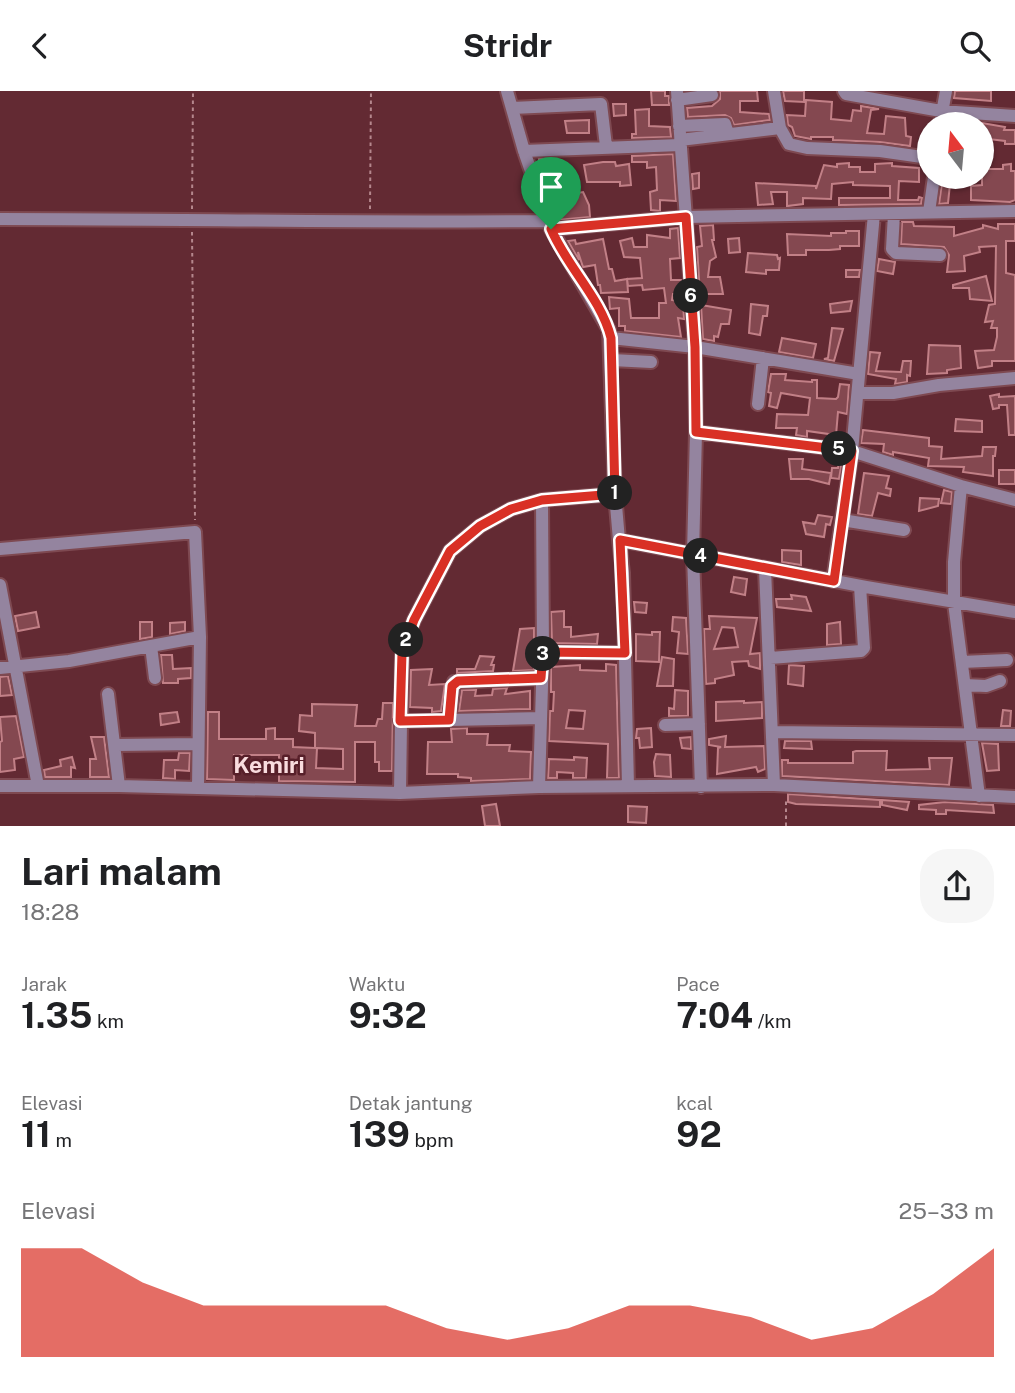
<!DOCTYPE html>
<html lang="id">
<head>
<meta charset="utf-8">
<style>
  :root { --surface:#fff; --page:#f6f6f6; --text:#202124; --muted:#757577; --accent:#d93025 }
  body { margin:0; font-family:"Public Sans",sans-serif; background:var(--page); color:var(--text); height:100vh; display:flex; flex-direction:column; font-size:26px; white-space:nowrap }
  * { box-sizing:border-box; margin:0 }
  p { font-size:23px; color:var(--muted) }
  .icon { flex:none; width:38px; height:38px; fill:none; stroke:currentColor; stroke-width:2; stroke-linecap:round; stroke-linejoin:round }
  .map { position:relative; height:735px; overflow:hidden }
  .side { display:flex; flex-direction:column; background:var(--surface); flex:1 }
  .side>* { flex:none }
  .needle { width:46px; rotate:344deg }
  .controls { position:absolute; left:917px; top:21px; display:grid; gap:14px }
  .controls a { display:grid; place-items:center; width:77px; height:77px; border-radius:50%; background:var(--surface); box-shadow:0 2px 5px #0004; font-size:35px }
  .pin { position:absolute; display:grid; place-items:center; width:60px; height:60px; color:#fff; margin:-72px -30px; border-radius:50% 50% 50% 0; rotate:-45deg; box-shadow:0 0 7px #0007 }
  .pin .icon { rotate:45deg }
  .km { position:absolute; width:35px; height:35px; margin:-18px; border-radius:50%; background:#222; color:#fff; font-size:19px; line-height:35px; text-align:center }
  .round { display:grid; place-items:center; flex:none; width:74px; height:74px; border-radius:28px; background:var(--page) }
  .overview { display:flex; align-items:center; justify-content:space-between; height:119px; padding:0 21px }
  h1 { font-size:38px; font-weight:700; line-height:52px }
  .figures { display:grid; grid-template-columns:repeat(3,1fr); gap:10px; height:119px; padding:7px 21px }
  .figures div { display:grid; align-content:center }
  .figures b { font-size:35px; font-weight:700 }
  .figures small { font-size:19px; font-weight:400 }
  .figures p { font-size:19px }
  .chart { height:196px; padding:14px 21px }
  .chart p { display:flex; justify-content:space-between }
  .chart svg { width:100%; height:126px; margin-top:7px; fill:var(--accent); opacity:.7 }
  header { display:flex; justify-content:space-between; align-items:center; height:91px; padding:0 21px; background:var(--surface); font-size:32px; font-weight:700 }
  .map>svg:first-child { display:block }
  .building { fill:#844850; stroke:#c28087; stroke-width:2; fill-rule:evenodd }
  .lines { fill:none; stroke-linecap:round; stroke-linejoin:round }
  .minor-casing { stroke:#7e4951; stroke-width:16 }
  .path { stroke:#b5878d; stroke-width:2; stroke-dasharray:3.5 3.5; stroke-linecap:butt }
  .minor { stroke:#94849f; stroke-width:12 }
  .route-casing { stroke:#fff; stroke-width:14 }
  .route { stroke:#d93025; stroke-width:9 }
  .labels { text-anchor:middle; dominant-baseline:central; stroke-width:5; stroke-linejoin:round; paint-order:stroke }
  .quarter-label { font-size:23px; font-weight:bold; fill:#f9dcde; stroke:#571f29 }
</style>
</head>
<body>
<header><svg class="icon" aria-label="back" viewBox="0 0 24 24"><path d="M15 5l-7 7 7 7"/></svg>Stridr<svg class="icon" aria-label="search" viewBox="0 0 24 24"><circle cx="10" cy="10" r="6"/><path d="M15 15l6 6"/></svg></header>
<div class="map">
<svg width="1015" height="735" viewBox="0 0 1015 735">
  <rect width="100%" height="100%" fill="#632a33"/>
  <path class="building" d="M 651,0 L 665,0 L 665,5 L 669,5 L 669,14 L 652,14 Z
    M 720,0 L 757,0 L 758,10 L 740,10 L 740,21 L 769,23 L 770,29 L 734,34 L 731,27 L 725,24 L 688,26 L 687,17 L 712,15 L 720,8 Z
    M 783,0 L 804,0 L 804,11 L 785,10 Z
    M 955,0 L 991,0 L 991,10 L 954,7 Z
    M 806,9 L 832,11 L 831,28 L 851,30 L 853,19 L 861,20 L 861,15 L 879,18 L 871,19 L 867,42 L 884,43 L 886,25 L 905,27 L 906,45 L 911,46 L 910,55 L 880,51 L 833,49 L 833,46 L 811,46 L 811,48 L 795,45 L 792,36 L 788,34 L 787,24 L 805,25 Z
    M 613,13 L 626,13 L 626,24 L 614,25 Z
    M 649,18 L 649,35 L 670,36 L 671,46 L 632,47 L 632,43 L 636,43 L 635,19 Z
    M 589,29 L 589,42 L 567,42 L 565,30 Z
    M 982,32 L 1005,36 L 1004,39 L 1015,39 L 1015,53 L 1005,53 L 1005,50 L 989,48 L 987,69 L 982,69 Z
    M 673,63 L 676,110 L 660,109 L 660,120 L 651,119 L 650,101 L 657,99 L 656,76 L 647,77 L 647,71 L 632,71 L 632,65 Z
    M 539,68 L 556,68 L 559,83 L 542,84 Z
    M 603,71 L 615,71 L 616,75 L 629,73 L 631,94 L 620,95 L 620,91 L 587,91 L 584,74 Z
    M 849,72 L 849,76 L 860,76 L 860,81 L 875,81 L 875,73 L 892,72 L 892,75 L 919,77 L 919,91 L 899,90 L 898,109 L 918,109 L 919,106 L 922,107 L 921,113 L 839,114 L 839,107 L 890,107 L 890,95 L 853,94 L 853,91 L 832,93 L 831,108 L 803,107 L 803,113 L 787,115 L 787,101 L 771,101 L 773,113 L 758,114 L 756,92 L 816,95 L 816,98 L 824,74 L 837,76 L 837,73 Z
    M 1011,73 L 1011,80 L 1015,80 L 1015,109 L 1010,111 L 971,109 L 971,95 L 982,94 L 982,78 L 1003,78 L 1003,74 Z
    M 699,82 L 699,97 L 693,98 L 692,83 Z
    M 942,92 L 950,93 L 948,112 L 939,113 Z
    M 583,101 L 589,114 L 590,126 L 557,129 L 554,119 L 567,116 L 565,104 Z
    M 902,131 L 913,131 L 914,135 L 954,136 L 954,145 L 983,137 L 983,134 L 998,138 L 998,133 L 1015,133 L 1015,150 L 1006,150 L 1006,182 L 1015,184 L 1015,270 L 992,270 L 992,275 L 978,277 L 975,260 L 994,259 L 997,246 L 997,237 L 991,237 L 993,230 L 985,231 L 989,214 L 995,213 L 996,155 L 979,156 L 980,161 L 964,165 L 965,180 L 947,181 L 949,164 L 944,156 L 901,153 Z
    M 713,134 L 714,149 L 712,149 L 716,166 L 710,170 L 708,186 L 720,186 L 723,203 L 700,203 L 697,156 L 702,155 L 700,135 Z
    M 678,137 L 680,167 L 670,168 L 671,189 L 681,189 L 682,192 L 682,203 L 673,203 L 672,209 L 683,211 L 684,228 L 678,227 L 681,246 L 625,240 L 625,235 L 619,235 L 619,217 L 610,218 L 609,206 L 629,208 L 631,227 L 659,227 L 659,212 L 666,212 L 664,197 L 643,199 L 642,194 L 628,195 L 627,188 L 642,187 L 640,167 L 624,166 L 620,150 L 632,147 L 634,156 L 647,156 L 647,144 L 670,147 L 670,138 Z
    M 846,140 L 859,140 L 859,155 L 840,155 L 840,158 L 829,159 L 806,159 L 806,164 L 788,164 L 787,143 L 831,145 L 831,142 L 846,142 Z
    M 739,147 L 740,161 L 729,162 L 728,148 Z
    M 603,148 L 609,178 L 612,178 L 615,190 L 627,188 L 628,201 L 601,202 L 600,194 L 598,194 L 595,174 L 583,176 L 578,161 L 579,169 L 568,150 L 575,149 L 576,153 Z
    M 748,162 L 777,164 L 778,168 L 780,167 L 779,179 L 766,179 L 766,183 L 746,181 Z
    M 879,168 L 895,171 L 893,183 L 877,180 Z
    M 846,179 L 860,179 L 859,186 L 846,186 Z
    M 986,185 L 992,210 L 970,208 L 969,197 L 953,197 L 953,194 Z
    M 852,210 L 850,220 L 831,222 L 830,213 Z
    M 751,213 L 768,215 L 767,225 L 763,225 L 760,244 L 749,242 Z
    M 701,214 L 731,219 L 729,233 L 721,233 L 718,246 L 714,245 L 714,250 L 703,248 Z
    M 832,237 L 843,238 L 834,270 L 824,268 L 828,267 Z
    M 782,247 L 816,253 L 813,267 L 779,261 Z
    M 929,254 L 960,255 L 961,277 L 947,279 L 947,282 L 927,283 Z
    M 870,261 L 880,262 L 876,280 L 901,281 L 903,270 L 911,270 L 910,285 L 907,284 L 907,291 L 895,293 L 896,288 L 868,283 Z
    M 771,283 L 786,283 L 785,289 L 812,291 L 812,289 L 817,289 L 817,307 L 836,308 L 838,306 L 840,293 L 849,294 L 847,323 L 838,321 L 836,344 L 807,340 L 807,346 L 796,344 L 797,337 L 776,337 L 777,323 L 808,324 L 810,307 L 781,302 L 777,317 L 769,315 L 771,302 L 768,301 Z
    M 999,303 L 999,306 L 1015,305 L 1015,344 L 1009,344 L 1007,314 L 999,314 L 999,317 L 993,318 L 990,305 Z
    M 956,328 L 982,330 L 982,341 L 955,340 Z
    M 863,339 L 929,347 L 929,355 L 942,356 L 941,368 L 982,365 L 983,356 L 996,356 L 995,365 L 993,365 L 993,385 L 963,381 L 964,376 L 928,375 L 929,367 L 893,361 L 893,364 L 883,361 L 884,353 L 861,352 Z
    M 789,368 L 803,368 L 802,378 L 831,382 L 829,393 L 809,388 L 791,388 Z
    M 839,370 L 842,370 L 839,388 L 831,387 L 832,377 L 838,377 Z
    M 999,379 L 1015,379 L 1015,393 L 999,393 Z
    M 864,382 L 889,385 L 886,397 L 891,398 L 890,405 L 878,402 L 872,425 L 858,423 Z
    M 944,399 L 952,401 L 951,413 L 941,412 Z
    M 920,407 L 939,408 L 938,415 L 919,420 Z
    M 818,424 L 832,426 L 830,434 L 826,433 L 824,446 L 806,443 L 803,431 L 815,433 Z
    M 782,459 L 801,460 L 801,474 L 782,471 Z
    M 734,486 L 747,488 L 745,504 L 731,501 Z
    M 791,504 L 806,506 L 811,520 L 777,516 L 776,508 L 792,508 Z
    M 634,511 L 647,512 L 646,522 L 635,521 Z
    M 564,520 L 564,536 L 571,536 L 571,546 L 598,543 L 597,553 L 552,552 L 551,521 Z
    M 36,521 L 39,536 L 18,540 L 15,525 Z
    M 709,525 L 757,527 L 750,563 L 760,562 L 760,578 L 749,575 L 748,570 L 732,571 L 734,584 L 715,588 L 715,592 L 706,593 L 704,538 L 710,538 ZM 722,536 L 734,537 L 738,556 L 714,558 Z
    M 673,526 L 686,527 L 688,563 L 677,562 L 679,541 L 672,540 Z
    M 140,531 L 152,531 L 152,546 L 140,548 Z
    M 185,531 L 185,540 L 170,543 L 170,532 Z
    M 840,531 L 841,553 L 827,554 L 827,533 Z
    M 534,537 L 534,579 L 513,580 L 520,538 Z
    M 652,541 L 660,541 L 659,571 L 636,570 L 636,543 L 652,544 Z
    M 161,564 L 172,564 L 173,578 L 191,577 L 191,587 L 178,588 L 178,592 L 163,592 Z
    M 480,565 L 494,566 L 491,574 L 494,574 L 493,580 L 457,582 L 457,578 L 475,578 Z
    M 662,566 L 674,568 L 673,595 L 657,595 Z
    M 606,573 L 616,574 L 619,687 L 607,687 L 608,653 L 549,650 L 550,620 L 553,620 L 554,601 L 551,601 L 551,576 L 580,574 L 580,579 L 606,580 ZM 569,619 L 585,620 L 583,638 L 566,637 Z
    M 789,574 L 804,575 L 803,595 L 788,593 Z
    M 432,578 L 429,594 L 445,593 L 441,620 L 432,621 L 432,617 L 410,616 L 411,579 Z
    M 8,585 L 12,604 L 0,605 L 0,586 Z
    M 507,597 L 505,603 L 530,600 L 530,618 L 459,620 L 462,599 L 476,599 L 475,605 L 492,604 L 493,598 Z
    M 675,599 L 688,600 L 688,625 L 669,625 L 669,617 L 674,618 Z
    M 744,610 L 744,612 L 762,611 L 762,627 L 716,630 L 716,611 Z
    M 383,612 L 393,612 L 392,680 L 379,680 L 379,671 L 375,671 L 375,651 L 355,651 L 355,691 L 279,690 L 279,664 L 234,664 L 234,689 L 207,688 L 208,621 L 219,621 L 219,648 L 266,648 L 266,638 L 275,637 L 275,648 L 293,648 L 293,656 L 315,657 L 315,642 L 299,640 L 300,624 L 312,625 L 312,613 L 357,614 L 355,635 L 376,635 L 378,628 L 382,628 ZM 317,657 L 343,658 L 343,678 L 316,677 Z
    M 1003,619 L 1011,620 L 1010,635 L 1001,635 Z
    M 177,621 L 179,631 L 161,634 L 160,623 Z
    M 16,625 L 24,666 L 14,668 L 15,679 L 0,681 L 0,651 L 2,650 L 0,626 Z
    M 467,637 L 467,643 L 488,643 L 487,654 L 510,654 L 509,660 L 531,661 L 530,688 L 471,690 L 471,687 L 458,686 L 458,683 L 427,683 L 428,651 L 452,651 L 451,638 Z
    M 651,637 L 652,656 L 640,657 L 639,647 L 636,647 L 637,638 Z
    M 726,645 L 725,656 L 764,655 L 765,678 L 758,681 L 756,676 L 717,683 L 718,657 L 721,656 L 709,654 L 709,648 Z
    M 91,646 L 104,646 L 109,686 L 90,686 L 90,668 L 96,668 Z
    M 691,646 L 691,658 L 682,657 L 680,647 Z
    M 785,650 L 811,650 L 812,658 L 784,657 Z
    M 982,652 L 998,653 L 999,679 L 987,680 Z
    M 856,660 L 887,660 L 886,679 L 930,678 L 929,667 L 952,667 L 949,694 L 782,685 L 782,669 L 788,669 L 788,672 L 853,672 L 853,661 Z
    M 179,662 L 190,662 L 189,680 L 175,679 L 175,688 L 163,687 L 164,669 L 178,669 Z
    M 656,663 L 670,664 L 671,686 L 655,685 L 654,671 Z
    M 72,666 L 75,677 L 71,676 L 71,686 L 45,686 L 44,679 L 61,675 L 60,669 Z
    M 574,666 L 587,667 L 586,687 L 573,687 L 573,682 L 557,681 L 557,687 L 548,687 L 549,668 L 574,669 Z
    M 788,703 L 880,709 L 880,716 L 796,713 L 788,711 Z
    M 882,709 L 909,711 L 907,719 L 882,714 Z
    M 945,711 L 993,714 L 994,722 L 946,719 L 946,723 L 936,723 L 936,719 L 919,718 L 919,714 Z
    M 496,713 L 500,735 L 485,735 L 482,715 Z
    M 628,715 L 647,716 L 646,732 L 628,731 Z"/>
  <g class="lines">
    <g class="minor-casing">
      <path id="minor" d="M 507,0 L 524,60 L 551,138 L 609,239 L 615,403 L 619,449 L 866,496 L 1015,521
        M 677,0 L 695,256 L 696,341 L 693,464 L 701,696
        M 774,0 L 780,37 L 789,53 L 807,57 L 880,60 L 929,67
        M 844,0 L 846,3 L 941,20 L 1015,25
        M 677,9 L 712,4
        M 512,17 L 601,13 L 606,55
        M 940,33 L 946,0
        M 679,35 L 725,33 L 728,43
        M 680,49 L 780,37
        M 524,60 L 680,54
        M 929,121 L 934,86
        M 894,123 L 892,158 L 896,162 L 940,164
        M 0,128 C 183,128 365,132 548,130
        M 551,138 L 686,126 L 1015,120
        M 611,247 L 695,256 L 859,283
        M 612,269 L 651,271
        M 858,302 L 893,302 L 939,294 L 1015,287
        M 758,313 L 763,267
        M 696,341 L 852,360 L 961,395 L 1015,409
        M 961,395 L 954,471 L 954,512 L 979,705
        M 842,429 L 904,439
        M 619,449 L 623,482 L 628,695
        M 0,458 L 195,441 L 200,546 L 198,697
        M 765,478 L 774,694
        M 833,490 L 852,360 L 874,123
        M 0,494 L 38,695
        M 151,555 L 155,587
        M 543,561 L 625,562
        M 770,567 L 861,560 L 864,557 L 860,495
        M 962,571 L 1007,569
        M 0,577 L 69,570 L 200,546
        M 965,594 L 986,595 L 1000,590
        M 108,603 L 119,695
        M 449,629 L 454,591 L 541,587
        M 400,630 L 541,627
        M 665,634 L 699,633
        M 772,641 L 1015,644
        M 116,654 L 198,653
        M 0,695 L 119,695 L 400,702 L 539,696 L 774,694 L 1015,706
        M 539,696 L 543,561 L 542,409
        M 400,702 L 402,562 L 414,529 L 450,460 L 480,435 L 511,418 L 542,409 L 615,403"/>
    </g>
    <path class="path" d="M 192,118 L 193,0
      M 370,118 L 371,0
      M 192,141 L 195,429
      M 786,735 L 786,707"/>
    <use href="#minor" class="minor"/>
  </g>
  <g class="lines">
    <g class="route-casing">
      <path id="route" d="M 686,126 L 695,256 L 696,341 L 852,360 L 834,490 L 620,449 L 625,562 L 543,561 L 541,587 L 458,590 L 452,595 L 449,629 L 400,630 L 402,562 L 414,529 L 450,460 L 480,435 L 511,418 L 542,409 L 615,403 L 611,247 C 601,207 567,176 551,138 Z"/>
    </g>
    <use href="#route" class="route"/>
  </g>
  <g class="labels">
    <g class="quarter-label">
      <text x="269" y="673">Kemiri</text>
    </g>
  </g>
</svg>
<div class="controls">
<a><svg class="needle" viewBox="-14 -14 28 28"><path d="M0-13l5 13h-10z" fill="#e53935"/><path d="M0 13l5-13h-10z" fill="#757577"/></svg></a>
</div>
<div class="pin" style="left:551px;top:138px;background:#1e9e55"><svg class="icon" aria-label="arrive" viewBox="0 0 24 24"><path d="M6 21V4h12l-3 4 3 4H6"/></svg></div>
<b class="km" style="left:615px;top:402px">1</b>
<b class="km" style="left:406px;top:549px">2</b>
<b class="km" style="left:543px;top:563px">3</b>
<b class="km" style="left:701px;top:465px">4</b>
<b class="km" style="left:839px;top:358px">5</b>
<b class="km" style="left:691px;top:205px">6</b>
</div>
<section class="side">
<div class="overview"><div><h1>Lari malam</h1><p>18:28</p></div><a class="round"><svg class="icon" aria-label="share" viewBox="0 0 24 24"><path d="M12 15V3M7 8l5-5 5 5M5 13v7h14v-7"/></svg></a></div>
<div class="figures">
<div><p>Jarak</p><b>1.35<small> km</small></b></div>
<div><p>Waktu</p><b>9:32</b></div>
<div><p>Pace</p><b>7:04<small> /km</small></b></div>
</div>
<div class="figures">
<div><p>Elevasi</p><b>11<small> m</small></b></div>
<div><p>Detak jantung</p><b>139<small> bpm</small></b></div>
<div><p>kcal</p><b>92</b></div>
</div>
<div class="chart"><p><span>Elevasi</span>25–33 m</p>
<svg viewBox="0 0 160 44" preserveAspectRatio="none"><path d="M0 44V6L10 6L20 18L30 26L40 26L50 26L60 26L70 34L80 38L90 34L100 26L110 26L120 30L130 38L140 34L150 22L160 6V44z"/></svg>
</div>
</section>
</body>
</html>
